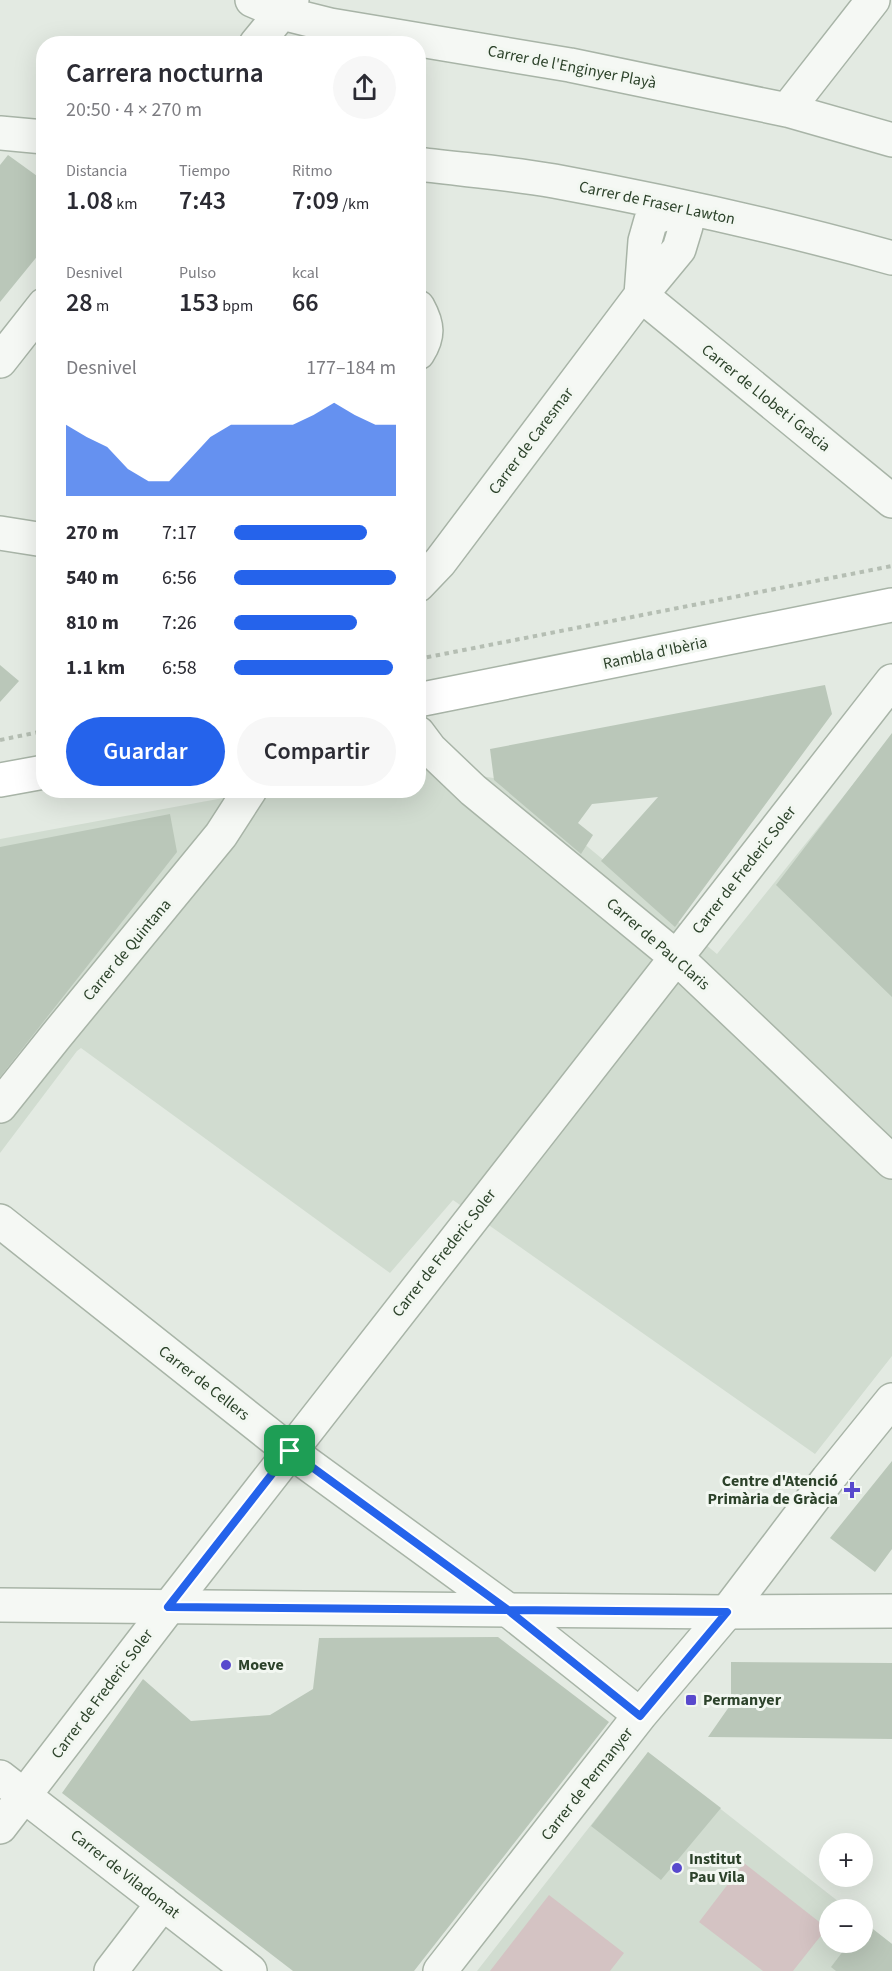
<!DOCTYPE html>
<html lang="es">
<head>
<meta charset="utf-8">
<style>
  :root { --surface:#fff; --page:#f7f7f7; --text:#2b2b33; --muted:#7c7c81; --accent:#2563eb }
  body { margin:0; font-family:"Source Sans 3",sans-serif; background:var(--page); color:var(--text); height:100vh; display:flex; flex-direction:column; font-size:22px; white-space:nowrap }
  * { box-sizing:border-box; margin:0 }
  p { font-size:20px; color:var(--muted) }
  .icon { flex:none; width:33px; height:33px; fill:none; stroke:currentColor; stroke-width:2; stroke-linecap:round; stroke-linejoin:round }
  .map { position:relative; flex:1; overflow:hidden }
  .details { position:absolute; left:36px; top:36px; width:390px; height:762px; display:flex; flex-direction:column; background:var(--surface); border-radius:24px; box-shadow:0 6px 24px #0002 }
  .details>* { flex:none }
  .buttons { position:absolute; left:819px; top:1833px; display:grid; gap:12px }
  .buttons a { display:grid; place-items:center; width:54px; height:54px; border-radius:50%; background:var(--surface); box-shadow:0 6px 24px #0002; font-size:30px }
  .pin { position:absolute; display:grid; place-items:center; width:51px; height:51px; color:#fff; margin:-26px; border-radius:12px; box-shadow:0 3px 9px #0006 }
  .round { display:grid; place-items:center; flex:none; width:63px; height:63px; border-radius:32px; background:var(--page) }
  .overview { display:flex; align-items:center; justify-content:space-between; height:102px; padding:0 30px }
  h1 { font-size:27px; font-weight:600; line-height:45px }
  .metrics { display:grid; grid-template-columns:repeat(3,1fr); gap:9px; height:102px; padding:6px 30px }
  .metrics div { display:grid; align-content:center }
  .metrics b { font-size:26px; font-weight:600 }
  .metrics small { font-size:16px; font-weight:400 }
  .metrics p { font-size:16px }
  .chart { height:168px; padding:12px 30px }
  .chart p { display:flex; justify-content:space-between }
  .chart svg { width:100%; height:108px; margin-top:6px; fill:var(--accent); opacity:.7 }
  .cta { display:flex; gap:12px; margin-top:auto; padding:12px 30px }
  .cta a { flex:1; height:69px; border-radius:36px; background:var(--accent); color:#fff; font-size:24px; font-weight:600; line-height:69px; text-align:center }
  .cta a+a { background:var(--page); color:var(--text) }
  ul { padding:0 30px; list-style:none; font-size:20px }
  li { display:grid; grid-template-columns:96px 72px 1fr; align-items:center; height:45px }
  li i { height:15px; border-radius:8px; background:var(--accent) }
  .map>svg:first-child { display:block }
  .built { fill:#d1dcd0 }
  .green { fill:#d4c3c3 }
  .building { fill:#bac7b9 }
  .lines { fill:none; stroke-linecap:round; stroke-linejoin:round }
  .minor-casing { stroke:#a8b4a7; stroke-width:36 }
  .tertiary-casing { stroke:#a8b4a7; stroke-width:36 }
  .secondary-casing { stroke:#a8b4a7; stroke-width:36 }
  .path { stroke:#b5beb3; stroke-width:4; stroke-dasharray:4.5 4.5; stroke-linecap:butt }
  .minor { stroke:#f5f8f4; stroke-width:33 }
  .tertiary { stroke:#f5f8f4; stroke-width:33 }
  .secondary { stroke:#fff; stroke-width:33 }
  .route-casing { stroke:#fff; stroke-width:12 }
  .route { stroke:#2563eb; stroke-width:8 }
  .poi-dot { fill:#5849cd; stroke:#f2f7f1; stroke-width:2 }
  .labels { text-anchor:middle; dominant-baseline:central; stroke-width:6; stroke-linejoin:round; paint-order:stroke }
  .street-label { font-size:16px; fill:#2c422a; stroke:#f2f7f1 }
  .poi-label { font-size:16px; font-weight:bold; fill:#2c422a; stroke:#f2f7f1; text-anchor:start }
</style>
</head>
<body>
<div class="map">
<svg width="892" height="1971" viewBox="0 0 892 1971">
  <rect width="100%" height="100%" fill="#e3eae2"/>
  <path class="built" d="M 892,736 L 892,1356 L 815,1454 L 453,1200 L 390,1273 L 81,1048 L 77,1051 L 0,1153 L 0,839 L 261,791 L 418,790 L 419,767 L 507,780 L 717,954 Z
    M 648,1752 L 848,1909 L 830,1910 L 830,1942 L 862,1942 L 863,1921 L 892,1944 L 892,1971 L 477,1971 Z"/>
  <path class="green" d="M 744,1863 L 827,1928 L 793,1971 L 763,1971 L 699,1922 Z
    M 549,1895 L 624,1953 L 610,1971 L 490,1971 Z"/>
  <path class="building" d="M 8,155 L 44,181 L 44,248 L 0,302 L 0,165 Z
    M 0,665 L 19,681 L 0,702 Z
    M 825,685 L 832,714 L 675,927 L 601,861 L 658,797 L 592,804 L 578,823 L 593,835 L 581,854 L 494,780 L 490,749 Z
    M 892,733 L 892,997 L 776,885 Z
    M 170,814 L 177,852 L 0,1077 L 0,847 Z
    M 892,1461 L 892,1549 L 875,1572 L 830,1538 Z
    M 498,1637 L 609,1722 L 414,1971 L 293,1971 L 62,1793 L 143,1679 L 191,1721 L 270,1715 L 313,1689 L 319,1638 Z
    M 731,1662 L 892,1663 L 892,1739 L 708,1737 L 731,1704 Z
    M 648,1752 L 721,1808 L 661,1880 L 591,1826 Z
    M 865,1923 L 892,1944 L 892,1971 L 836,1971 L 831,1967 L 850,1942 L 862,1942 L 862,1927 Z"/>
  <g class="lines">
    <g class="minor-casing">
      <path id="minor" d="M 252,0 L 282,13 L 330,25 L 570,65 L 787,110 L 892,140
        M 256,44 L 292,0
        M 787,110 L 873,0
        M 0,133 L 44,137
        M 418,164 C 464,170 510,173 554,181 C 668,202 781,227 892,258
        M 641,295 L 892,501
        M 641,295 L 645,241 L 651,220 L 670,211 L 685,208
        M 418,307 C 428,325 429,336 418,353
        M 0,361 L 44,305
        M 0,533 L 44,540
        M 418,585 L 440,562 L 641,295 L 679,249 L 686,226 L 685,208
        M 418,733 L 430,749 L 473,790 L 676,957 L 892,1162
        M 0,1106 L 56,1036 L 221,835 L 250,790
        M 0,1221 L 290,1451 L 508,1610 L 640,1715
        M 0,1777 L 250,1971
        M 0,1827 L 169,1607 L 892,681
        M 111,1971 L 163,1903
        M 440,1971 L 640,1715 L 727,1612 L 828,1479 L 892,1400"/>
    </g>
    <g class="tertiary-casing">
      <path id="tertiary" d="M 0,1605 L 727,1612 L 892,1611"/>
    </g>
    <g class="secondary-casing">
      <path id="secondary" d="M 418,700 L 892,605
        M 0,780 L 44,772"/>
    </g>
    <path class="path" d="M 418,659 L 892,566
      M 0,740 L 44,731"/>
    <use href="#minor" class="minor"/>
    <use href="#tertiary" class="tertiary"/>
    <use href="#secondary" class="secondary"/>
  </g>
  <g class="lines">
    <g class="route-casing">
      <path id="route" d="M 290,1451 L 168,1607 L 508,1610 L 640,1716 L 727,1612 L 508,1610 L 290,1451"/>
    </g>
    <use href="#route" class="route"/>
  </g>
  <g class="poi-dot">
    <path d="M849 1481h6v6h6v6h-6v6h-6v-6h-6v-6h6z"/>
    <circle cx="226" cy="1665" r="6"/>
    <rect x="685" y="1694" width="12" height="12" rx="3"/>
    <circle cx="677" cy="1868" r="6"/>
  </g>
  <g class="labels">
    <g class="street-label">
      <text transform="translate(572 67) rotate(11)">Carrer de l'Enginyer Playà</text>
      <text transform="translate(657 203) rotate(12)">Carrer de Fraser Lawton</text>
      <text transform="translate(766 398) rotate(39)">Carrer de Llobet i Gràcia</text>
      <text transform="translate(531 441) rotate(-53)">Carrer de Caresmar</text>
      <text transform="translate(655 653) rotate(-12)">Rambla d'Ibèria</text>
      <text transform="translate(744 870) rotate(-52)">Carrer de Frederic Soler</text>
      <text transform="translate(658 944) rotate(41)">Carrer de Pau Claris</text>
      <text transform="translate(127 950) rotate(-50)">Carrer de Quintana</text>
      <text transform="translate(444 1253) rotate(-52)">Carrer de Frederic Soler</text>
      <text transform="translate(204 1383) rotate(38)">Carrer de Cellers</text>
      <text transform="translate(102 1694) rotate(-53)">Carrer de Frederic Soler</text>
      <text transform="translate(587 1784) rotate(-52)">Carrer de Permanyer</text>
      <text transform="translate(125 1874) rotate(38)">Carrer de Viladomat</text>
    </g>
    <g class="poi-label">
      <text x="838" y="1481" text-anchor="end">Centre d'Atenció<tspan x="838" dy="18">Primària de Gràcia</tspan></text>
      <text x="238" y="1665">Moeve</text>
      <text x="703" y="1700">Permanyer</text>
      <text x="689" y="1859">Institut<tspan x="689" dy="18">Pau Vila</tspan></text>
    </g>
  </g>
</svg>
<div class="buttons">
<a>+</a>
<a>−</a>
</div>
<div class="pin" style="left:290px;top:1451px;background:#1e9e55"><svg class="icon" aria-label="arrive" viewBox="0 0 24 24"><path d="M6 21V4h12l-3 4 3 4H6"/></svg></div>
<section class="details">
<div class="overview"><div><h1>Carrera nocturna</h1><p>20:50 · 4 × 270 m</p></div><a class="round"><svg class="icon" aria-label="share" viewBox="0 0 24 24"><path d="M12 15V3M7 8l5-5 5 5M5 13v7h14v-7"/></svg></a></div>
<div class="metrics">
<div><p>Distancia</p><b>1.08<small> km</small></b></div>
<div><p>Tiempo</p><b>7:43</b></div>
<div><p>Ritmo</p><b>7:09<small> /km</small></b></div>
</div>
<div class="metrics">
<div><p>Desnivel</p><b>28<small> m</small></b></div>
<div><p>Pulso</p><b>153<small> bpm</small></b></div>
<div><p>kcal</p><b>66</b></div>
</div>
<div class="chart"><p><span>Desnivel</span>177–184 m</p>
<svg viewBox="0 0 160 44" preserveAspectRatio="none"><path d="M0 44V15L10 20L20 24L30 33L40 38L50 38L60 29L70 20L80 15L90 15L100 15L110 15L120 11L130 6L140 11L150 15L160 15V44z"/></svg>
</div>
<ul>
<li><b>270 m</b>7:17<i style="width:82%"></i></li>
<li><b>540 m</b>6:56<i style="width:100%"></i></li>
<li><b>810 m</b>7:26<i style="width:76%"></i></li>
<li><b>1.1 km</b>6:58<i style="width:98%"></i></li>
</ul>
<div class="cta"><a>Guardar</a><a>Compartir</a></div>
</section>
</div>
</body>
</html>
